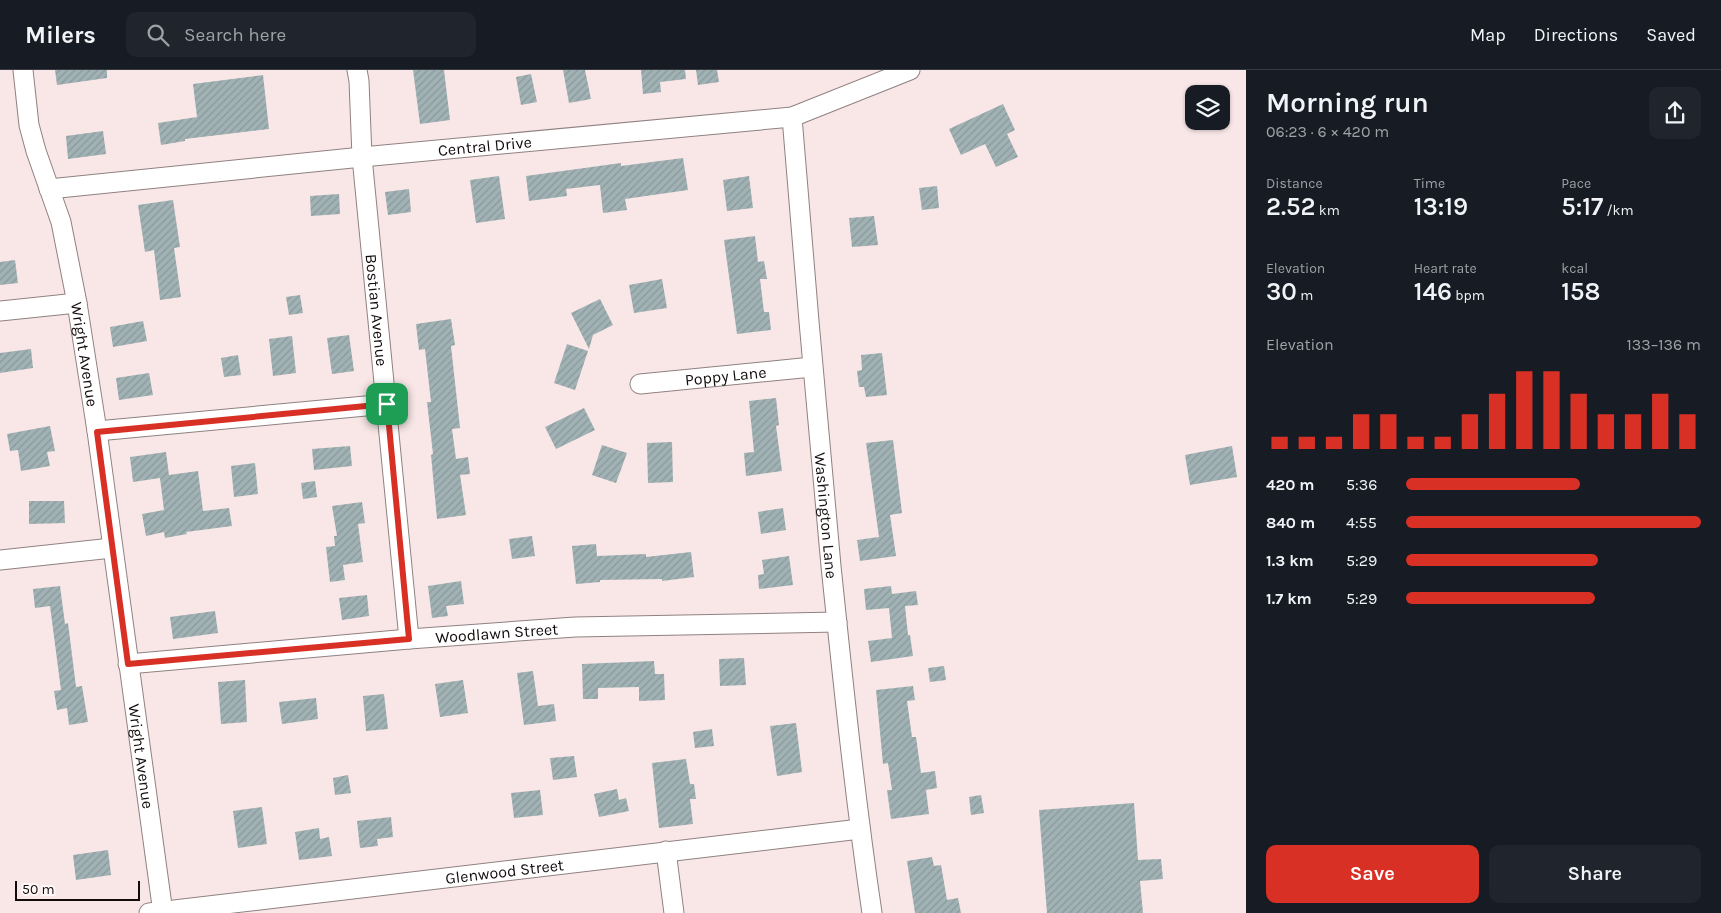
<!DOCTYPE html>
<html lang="en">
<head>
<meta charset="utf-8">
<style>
  :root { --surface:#171b24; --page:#20242c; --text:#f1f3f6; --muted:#9ea1a6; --line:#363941; --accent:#d93025 }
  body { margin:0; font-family:Karla,sans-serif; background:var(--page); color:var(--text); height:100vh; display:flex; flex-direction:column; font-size:19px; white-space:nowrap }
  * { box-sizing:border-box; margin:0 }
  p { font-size:16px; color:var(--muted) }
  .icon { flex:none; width:28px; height:28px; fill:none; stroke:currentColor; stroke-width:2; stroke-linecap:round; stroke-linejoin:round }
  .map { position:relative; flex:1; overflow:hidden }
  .side { display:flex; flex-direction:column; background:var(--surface); width:475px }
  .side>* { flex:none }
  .fabs { position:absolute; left:1185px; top:15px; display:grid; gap:10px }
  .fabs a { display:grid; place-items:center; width:45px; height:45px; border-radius:10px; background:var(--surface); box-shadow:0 1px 4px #0004; font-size:25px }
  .scale { position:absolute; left:15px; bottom:12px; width:125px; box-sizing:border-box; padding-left:5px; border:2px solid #120d0c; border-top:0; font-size:14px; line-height:18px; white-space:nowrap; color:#120d0c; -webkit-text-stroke:4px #fff7f7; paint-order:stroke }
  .pin { position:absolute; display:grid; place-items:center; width:42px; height:42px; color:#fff; margin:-21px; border-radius:10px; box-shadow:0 2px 8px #0006 }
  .round { display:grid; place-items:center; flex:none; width:52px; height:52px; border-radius:10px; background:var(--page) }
  .head { display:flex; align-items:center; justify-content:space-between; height:85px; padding:0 20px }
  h1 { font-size:28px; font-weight:600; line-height:38px }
  .figures { display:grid; grid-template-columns:repeat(3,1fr); gap:8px; height:85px; padding:5px 20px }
  .figures div { display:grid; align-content:center }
  .figures b { font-size:25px; font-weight:600 }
  .figures small { font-size:14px; font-weight:400 }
  .figures p { font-size:14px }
  .chart { height:140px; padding:10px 20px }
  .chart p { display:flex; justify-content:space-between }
  .chart svg { width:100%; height:90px; margin-top:5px; stroke:var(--accent); stroke-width:6 }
  .action { display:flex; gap:10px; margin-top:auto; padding:10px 20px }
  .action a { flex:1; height:58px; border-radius:10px; background:var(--accent); color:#fff; font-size:20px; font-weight:600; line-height:58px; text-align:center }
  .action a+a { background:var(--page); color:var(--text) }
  ul { padding:0 20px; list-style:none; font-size:16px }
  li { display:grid; grid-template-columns:80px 60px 1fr; align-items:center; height:38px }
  li i { height:12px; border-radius:6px; background:var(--accent) }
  header { display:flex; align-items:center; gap:30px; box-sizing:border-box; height:70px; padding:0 25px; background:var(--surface); border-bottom:1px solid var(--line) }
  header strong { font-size:24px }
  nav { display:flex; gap:28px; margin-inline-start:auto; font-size:18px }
  .search { width:350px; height:45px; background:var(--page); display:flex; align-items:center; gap:12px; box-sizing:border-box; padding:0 18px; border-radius:10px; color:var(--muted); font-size:19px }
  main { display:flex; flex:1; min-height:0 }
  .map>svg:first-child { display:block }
  .building { fill:url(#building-hatch) }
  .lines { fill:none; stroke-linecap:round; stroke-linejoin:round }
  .street-casing { stroke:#908180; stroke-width:21 }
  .street { stroke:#fff; stroke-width:19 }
  .route-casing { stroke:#fff; stroke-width:10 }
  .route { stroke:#d93025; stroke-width:6 }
  .labels { text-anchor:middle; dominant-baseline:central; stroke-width:4; stroke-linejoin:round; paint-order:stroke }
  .street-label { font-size:16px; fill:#120d0c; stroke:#fff7f7 }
</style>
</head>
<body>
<header>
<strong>Milers</strong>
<div class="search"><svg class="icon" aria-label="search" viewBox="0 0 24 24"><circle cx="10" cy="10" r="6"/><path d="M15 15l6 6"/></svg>Search here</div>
<nav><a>Map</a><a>Directions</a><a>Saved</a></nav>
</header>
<main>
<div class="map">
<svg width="1246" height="843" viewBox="0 0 1246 843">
  <defs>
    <pattern id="building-hatch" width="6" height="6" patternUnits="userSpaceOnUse" patternTransform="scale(1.25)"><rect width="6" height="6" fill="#a1b2b4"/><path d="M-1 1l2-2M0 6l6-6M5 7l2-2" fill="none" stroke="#8a989a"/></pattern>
  </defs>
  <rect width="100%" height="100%" fill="#f9e7e7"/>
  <path class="building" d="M 55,0 L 107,0 L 107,8 L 57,15 Z
    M 413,0 L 444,0 L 450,50 L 420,54 Z
    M 563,0 L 585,0 L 591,29 L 569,33 Z
    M 641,0 L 685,0 L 686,9 L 660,12 L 661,22 L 643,24 Z
    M 696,0 L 717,0 L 719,12 L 698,15 Z
    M 531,4 L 537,32 L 521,35 L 516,7 Z
    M 263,5 L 269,59 L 185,69 L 185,71 L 161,75 L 158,53 L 197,47 L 193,14 Z
    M 1003,34 L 1015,60 L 1007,64 L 1018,87 L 996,97 L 985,74 L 961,85 L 949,59 Z
    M 103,61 L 106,84 L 68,89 L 66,66 Z
    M 683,88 L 688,120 L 625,129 L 627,140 L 603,143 L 600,115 L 566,119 L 567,126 L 529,131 L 526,106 L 621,93 L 621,96 Z
    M 499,106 L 505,149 L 476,153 L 470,110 Z
    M 749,106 L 753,138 L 727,141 L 723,110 Z
    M 937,116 L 939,138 L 922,140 L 919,118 Z
    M 409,119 L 411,142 L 388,145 L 385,122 Z
    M 339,124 L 340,144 L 311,146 L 310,126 Z
    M 173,130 L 180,177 L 174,178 L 181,227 L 160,230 L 154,180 L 145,182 L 138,135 Z
    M 874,146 L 878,175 L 852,177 L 849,148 Z
    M 755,166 L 758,192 L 764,191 L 767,209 L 760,209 L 764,242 L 769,242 L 771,260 L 737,264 L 724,170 Z
    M 15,190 L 18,213 L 0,215 L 0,192 Z
    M 662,209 L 667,238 L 634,243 L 629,215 Z
    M 300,225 L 303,243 L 289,245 L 286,227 Z
    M 600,229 L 613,255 L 593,265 L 589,279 L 571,243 Z
    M 451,249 L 455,275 L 451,276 L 460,358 L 452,359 L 456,389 L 468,387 L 470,404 L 460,405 L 466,445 L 437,449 L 431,385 L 433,384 L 427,332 L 431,332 L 425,279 L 419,280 L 416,254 Z
    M 143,251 L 147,271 L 113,277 L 110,257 Z
    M 349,265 L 354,301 L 332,304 L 327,268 Z
    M 292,266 L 296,303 L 273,306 L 269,269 Z
    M 567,274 L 588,281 L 575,320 L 554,313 Z
    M 31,279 L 33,298 L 0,303 L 0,283 Z
    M 882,283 L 887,325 L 866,327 L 864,317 L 859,317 L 857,301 L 862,300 L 861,285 Z
    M 238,285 L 241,305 L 224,307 L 221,288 Z
    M 149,303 L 153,325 L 119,330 L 116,308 Z
    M 776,328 L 779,355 L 776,356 L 782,401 L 746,406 L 744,383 L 754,382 L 749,331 Z
    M 584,338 L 595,360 L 556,379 L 545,357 Z
    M 50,356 L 55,381 L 47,382 L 50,396 L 21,401 L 18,380 L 10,381 L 7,364 Z
    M 893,370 L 902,443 L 890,445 L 896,486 L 860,491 L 857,470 L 879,467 L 866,373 Z
    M 672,372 L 673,412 L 648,413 L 647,373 Z
    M 602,375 L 627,383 L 616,413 L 592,405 Z
    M 350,376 L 352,396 L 314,400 L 312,379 Z
    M 1232,376 L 1237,407 L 1190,415 L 1185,385 Z
    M 166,382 L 169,405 L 198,401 L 203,441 L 229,438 L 232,456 L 186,462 L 187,464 L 165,468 L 164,462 L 146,466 L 142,444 L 164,440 L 160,408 L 133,412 L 130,387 Z
    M 255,393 L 258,424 L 234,427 L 231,396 Z
    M 315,411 L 317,427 L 303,429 L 301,413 Z
    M 29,431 L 64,431 L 65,453 L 29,454 Z
    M 362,432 L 365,453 L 358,454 L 363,492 L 343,495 L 345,510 L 330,512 L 326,477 L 335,476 L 334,466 L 337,466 L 332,436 Z
    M 783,438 L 786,460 L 761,464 L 758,442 Z
    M 532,466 L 535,486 L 512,489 L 509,469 Z
    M 596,474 L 597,486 L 646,484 L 646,487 L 691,482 L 694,507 L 662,511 L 662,509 L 600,510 L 600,512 L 576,514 L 572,476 Z
    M 789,486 L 793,515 L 759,519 L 758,505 L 764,504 L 762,490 Z
    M 461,511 L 464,534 L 446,536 L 448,546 L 432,548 L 428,516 Z
    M 60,516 L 65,554 L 68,553 L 76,617 L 82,616 L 88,652 L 69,655 L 67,638 L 57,640 L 54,621 L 61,620 L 50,536 L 35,538 L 33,519 Z
    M 891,516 L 892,524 L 916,521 L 918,535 L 905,536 L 908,565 L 910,565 L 913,586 L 871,592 L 868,571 L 892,568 L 889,538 L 866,540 L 864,519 Z
    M 367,525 L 369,546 L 342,550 L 339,528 Z
    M 215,541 L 218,563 L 173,569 L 170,547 Z
    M 744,588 L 746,615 L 720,616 L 719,589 Z
    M 654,591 L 655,604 L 664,604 L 665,630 L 639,631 L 639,617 L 598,618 L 598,629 L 583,629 L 582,594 Z
    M 944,596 L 946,610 L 930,612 L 928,598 Z
    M 533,601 L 538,636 L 554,634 L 556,651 L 524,655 L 517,603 Z
    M 245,610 L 247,652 L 221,654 L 218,612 Z
    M 463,610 L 468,643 L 440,647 L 435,614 Z
    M 913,616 L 915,630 L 907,631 L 912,667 L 916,667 L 921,703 L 935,701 L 937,718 L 926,720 L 929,744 L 891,749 L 887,720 L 892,720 L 888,693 L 883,694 L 876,620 Z
    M 384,624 L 388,659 L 366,661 L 363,626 Z
    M 316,628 L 318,649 L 282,654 L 279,632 Z
    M 796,653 L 802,702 L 777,706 L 770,656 Z
    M 712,659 L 714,676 L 695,678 L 693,662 Z
    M 574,686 L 577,707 L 553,710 L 550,688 Z
    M 686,689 L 690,714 L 694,714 L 696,729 L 690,729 L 693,754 L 659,758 L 652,693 Z
    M 348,705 L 351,723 L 335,725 L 333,708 Z
    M 617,719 L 619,730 L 626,728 L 629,741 L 599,747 L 594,724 Z
    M 540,720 L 543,745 L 514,748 L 511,723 Z
    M 981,725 L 984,743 L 971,745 L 969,727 Z
    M 1134,733 L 1138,790 L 1161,789 L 1163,809 L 1140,811 L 1143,843 L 1047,843 L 1039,740 Z
    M 262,737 L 267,774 L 238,778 L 233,741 Z
    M 391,747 L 393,767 L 377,769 L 378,776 L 360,778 L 357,751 Z
    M 319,758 L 320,769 L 329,767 L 332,786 L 299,790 L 295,762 Z
    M 108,780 L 111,805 L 76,810 L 73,785 Z
    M 932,787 L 934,796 L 941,795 L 947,830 L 958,828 L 961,843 L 915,843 L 907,791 Z"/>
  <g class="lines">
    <g class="street-casing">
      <g id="street">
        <path id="s1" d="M 23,0 L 29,55 L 36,81 L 61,152 L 77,233 L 97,361 L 163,843"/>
        <path id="s2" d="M 357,0 L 359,11 L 362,87 L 409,569"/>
        <path id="s3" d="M 792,47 C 804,197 817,346 831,496 C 843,612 855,728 872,843"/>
        <path id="s4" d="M 49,119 L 362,87 L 792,47 L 910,0"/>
        <path d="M 0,241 L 77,233"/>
        <path id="s5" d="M 640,314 L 812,297"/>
        <path d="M 97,361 L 387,334"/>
        <path d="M 0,490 L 112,478"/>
        <path id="s6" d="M 128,594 L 409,569 L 575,557 L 837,552"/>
        <path d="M 666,781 L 674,843"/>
        <path id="s7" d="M 149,843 L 860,759"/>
      </g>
    </g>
    <use href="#street" class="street"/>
  </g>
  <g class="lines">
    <g class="route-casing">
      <path id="route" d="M 387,334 L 409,569 L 128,594 L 97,362 Z"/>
    </g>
    <use href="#route" class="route"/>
  </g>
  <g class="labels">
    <g class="street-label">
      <text stroke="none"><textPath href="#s4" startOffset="438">Central Drive</textPath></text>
      <text stroke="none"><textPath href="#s2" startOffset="241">Bostian Avenue</textPath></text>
      <text stroke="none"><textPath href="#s1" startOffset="292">Wright Avenue</textPath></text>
      <text stroke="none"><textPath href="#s5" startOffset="86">Poppy Lane</textPath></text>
      <text stroke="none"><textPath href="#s3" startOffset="400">Washington Lane</textPath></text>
      <text stroke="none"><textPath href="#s6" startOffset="370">Woodlawn Street</textPath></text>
      <text stroke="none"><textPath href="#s1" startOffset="698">Wright Avenue</textPath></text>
      <text stroke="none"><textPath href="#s7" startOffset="358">Glenwood Street</textPath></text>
    </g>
  </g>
</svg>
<div class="fabs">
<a><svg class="icon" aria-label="layers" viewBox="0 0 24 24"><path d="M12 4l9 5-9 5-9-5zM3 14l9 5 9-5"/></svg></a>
</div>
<div class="scale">50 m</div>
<div class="pin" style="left:387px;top:334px;background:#1e9e55"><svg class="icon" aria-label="arrive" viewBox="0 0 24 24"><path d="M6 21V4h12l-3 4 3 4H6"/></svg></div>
</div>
<section class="side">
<div class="head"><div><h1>Morning run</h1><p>06:23 · 6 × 420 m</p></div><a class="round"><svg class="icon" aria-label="share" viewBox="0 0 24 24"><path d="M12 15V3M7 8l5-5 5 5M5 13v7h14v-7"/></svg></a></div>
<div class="figures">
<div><p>Distance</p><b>2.52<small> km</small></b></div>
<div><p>Time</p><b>13:19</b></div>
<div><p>Pace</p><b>5:17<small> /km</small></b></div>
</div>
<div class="figures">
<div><p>Elevation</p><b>30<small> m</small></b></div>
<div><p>Heart rate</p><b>146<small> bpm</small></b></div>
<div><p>kcal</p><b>158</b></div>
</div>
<div class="chart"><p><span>Elevation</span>133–136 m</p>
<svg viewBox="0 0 160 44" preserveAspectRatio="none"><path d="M5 44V38M15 44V38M25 44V38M35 44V27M45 44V27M55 44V38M65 44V38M75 44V27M85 44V17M95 44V6M105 44V6M115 44V17M125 44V27M135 44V27M145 44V17M155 44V27"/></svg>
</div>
<ul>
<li><b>420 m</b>5:36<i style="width:59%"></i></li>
<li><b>840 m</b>4:55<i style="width:100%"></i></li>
<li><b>1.3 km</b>5:29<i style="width:65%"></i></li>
<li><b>1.7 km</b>5:29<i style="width:64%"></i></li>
</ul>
<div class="action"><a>Save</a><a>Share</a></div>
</section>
</main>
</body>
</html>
